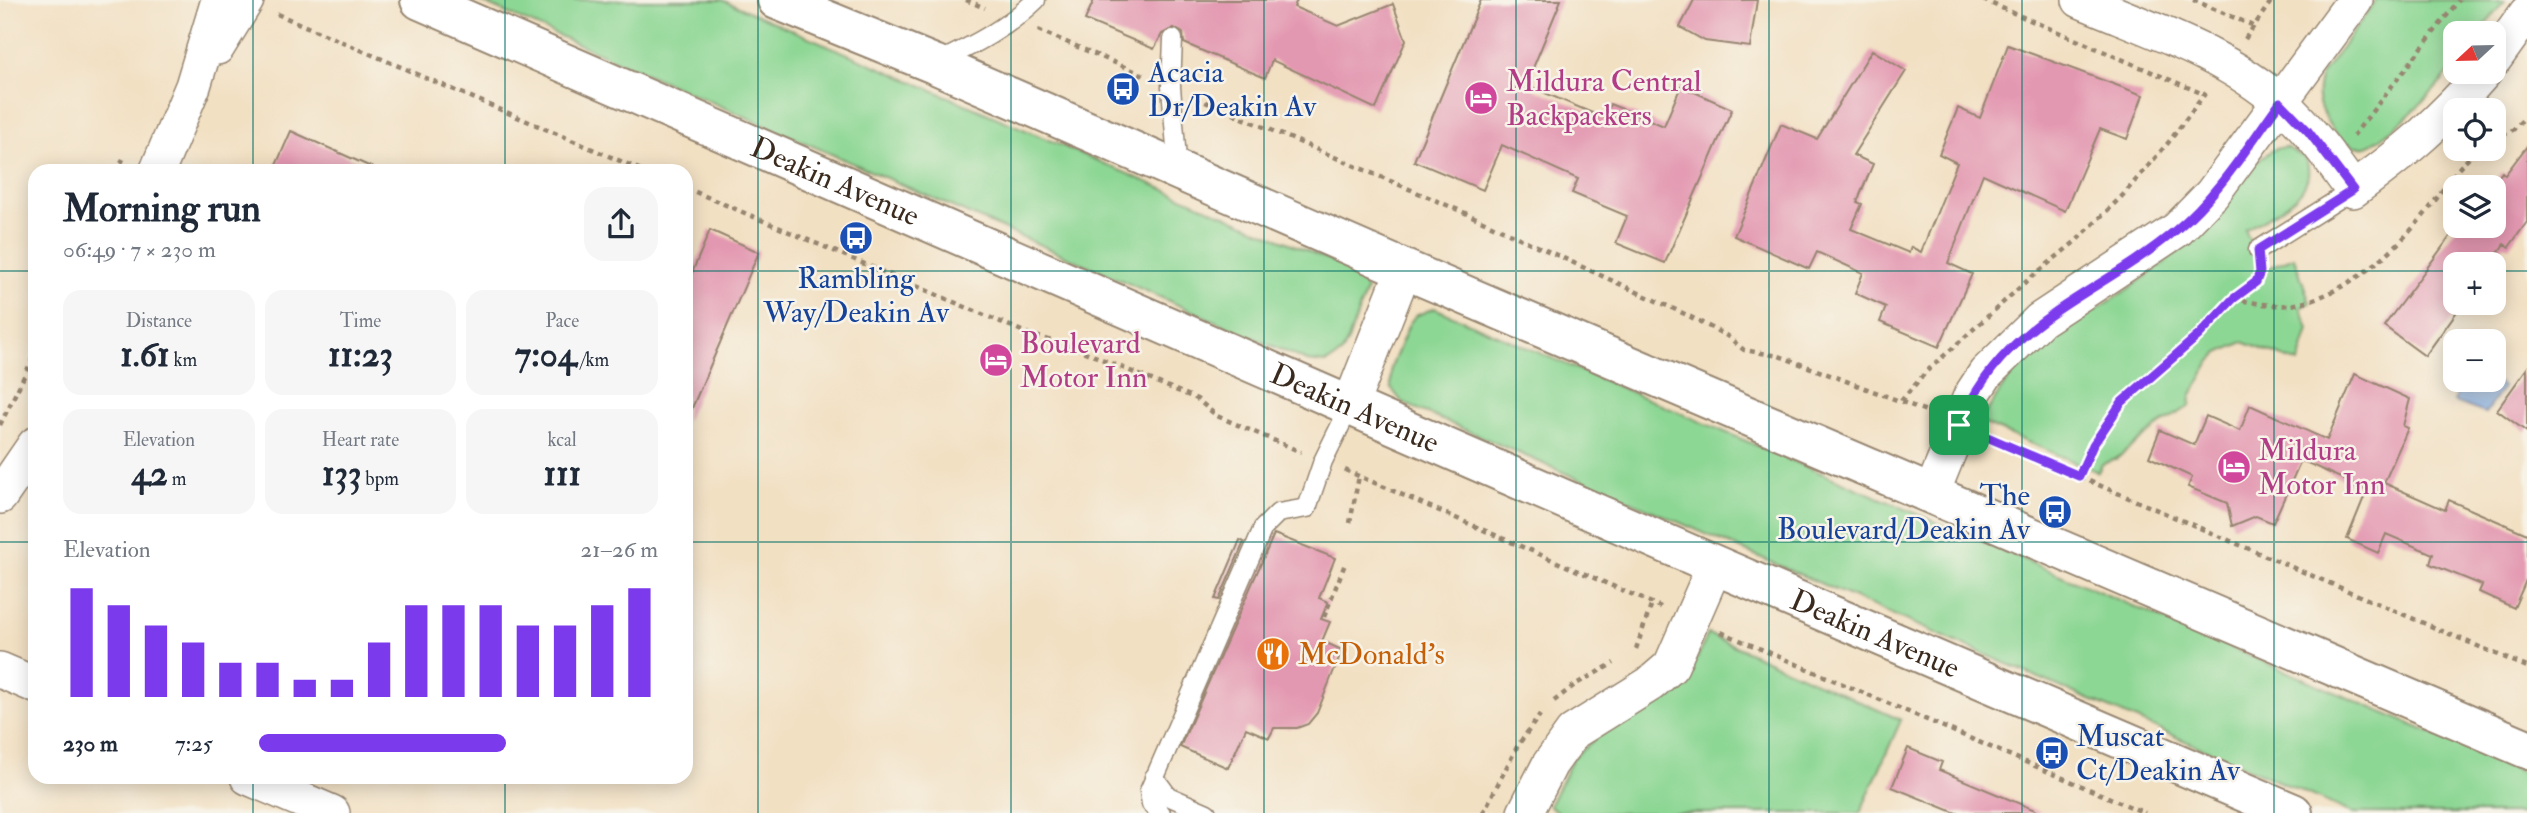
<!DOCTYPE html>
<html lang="en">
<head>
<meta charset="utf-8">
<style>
  :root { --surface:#fff; --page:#f6f6f7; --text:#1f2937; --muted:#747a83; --accent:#7c3aed }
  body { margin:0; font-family:"IM FELL Double Pica",serif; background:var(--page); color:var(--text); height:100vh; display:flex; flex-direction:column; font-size:26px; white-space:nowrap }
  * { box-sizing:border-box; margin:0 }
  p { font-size:23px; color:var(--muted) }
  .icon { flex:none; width:38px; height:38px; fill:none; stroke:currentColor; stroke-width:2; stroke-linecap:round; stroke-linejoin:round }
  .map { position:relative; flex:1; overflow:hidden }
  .sheet { position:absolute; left:28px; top:164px; width:665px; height:620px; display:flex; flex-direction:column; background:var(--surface); border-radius:21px; box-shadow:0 4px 18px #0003 }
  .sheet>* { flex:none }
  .needle { width:46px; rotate:248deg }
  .controls { position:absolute; left:2443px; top:21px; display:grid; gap:14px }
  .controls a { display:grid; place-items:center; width:63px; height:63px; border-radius:14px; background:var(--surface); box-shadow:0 4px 18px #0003; font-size:35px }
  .pin { position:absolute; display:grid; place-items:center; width:60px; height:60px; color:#fff; margin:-30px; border-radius:14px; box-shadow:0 4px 10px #0006 }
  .round { display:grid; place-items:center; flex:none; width:74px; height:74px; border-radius:21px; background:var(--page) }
  .overview { display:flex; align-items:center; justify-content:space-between; height:119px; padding:0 35px }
  h1 { font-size:38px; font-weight:700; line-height:52px }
  .metrics { display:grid; grid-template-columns:repeat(3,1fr); gap:10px; height:119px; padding:7px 35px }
  .metrics div { display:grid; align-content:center; border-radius:18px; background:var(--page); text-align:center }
  .metrics b { font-size:35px; font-weight:700 }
  .metrics small { font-size:19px; font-weight:400 }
  .metrics p { font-size:19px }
  .chart { height:196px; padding:14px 35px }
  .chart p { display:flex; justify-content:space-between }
  .chart svg { width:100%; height:126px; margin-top:7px; stroke:var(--accent); stroke-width:6 }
  ul { padding:0 35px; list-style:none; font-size:23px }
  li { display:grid; grid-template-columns:112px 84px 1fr; align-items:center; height:52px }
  li i { height:18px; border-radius:9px; background:var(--accent) }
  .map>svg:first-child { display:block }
  .green { fill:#8dd794; stroke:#648059; stroke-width:2 }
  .water { fill:#78a6e1; stroke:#5a6880; stroke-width:2 }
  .building { fill:#e398b1 }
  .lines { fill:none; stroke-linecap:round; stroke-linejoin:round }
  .service-casing { stroke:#968570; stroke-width:21 }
  .minor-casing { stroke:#968570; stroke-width:38 }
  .trunk-casing { stroke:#968570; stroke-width:42 }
  .path { stroke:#968570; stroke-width:4.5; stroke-dasharray:5 5; stroke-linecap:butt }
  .service { stroke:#fff; stroke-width:18 }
  .minor { stroke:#fff; stroke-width:35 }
  .trunk { stroke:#fff; stroke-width:38 }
  .route-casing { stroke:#fff; stroke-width:14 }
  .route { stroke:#7c3aed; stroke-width:9 }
  .grid { fill:none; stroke:#0f766e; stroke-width:2; stroke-opacity:0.55 }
  .labels { text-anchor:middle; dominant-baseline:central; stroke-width:5; stroke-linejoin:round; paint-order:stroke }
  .transit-label { font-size:30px; fill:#164399; stroke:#f7f3e8; text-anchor:start }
  .hotel-label { font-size:30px; fill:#b23c85; stroke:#f7f3e8; text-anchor:start }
  .street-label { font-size:30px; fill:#3b2a1e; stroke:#f7f3e8 }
  .food-label { font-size:30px; fill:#c56008; stroke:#f7f3e8; text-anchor:start }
</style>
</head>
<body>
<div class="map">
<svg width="2527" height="813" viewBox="0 0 2527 813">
  <rect width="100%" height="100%" fill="#f7f3e8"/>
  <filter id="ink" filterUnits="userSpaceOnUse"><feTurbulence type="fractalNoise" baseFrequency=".0143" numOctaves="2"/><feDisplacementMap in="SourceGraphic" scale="14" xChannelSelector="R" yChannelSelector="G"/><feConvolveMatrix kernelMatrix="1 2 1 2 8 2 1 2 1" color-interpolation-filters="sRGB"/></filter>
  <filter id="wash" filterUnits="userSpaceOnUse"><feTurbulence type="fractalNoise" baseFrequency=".00686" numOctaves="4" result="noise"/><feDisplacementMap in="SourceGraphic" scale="28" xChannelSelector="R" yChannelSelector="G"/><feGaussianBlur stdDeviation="1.57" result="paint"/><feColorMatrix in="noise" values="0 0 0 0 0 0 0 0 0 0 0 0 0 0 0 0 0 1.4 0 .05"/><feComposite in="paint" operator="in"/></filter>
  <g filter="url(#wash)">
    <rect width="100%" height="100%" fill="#f2e0c3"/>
    <path class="green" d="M 477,0 L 722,0 L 1350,269 L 1357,273 L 1366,290 L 1349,338 L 1342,353 L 1334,359 L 1325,363 L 1307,361 Z
      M 2377,0 L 2505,0 L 2479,33 L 2455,33 C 2455,42 2457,52 2455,61 C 2452,78 2384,142 2366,146 C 2348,150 2335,134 2327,121 C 2317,104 2315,93 2321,75 Z
      M 2286,147 L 2306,159 C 2320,195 2269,215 2245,230 L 2263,270 L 2294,257 L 2310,303 L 2301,308 L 2309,329 L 2299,363 L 2243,342 L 2219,353 L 2210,362 L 2191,396 L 2190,406 L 2158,426 L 2116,459 L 2102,464 L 2098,472 L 1980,422 L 2015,369 L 2034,351 C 2096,308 2163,273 2215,217 C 2235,195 2254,148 2286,147 Z
      M 1434,308 L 2527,774 L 2527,813 L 2352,813 L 1403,403 L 1391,388 L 1391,368 L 1409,324 L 1415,316 Z
      M 1708,634 L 1901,720 L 1860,813 L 1561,813 L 1549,806 L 1573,758 L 1603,732 L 1674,693 L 1691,671 Z"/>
    <path class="water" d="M 2494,379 L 2503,387 L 2485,413 L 2454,402 L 2459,389 L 2481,380 Z"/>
    <g id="blocks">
      <path class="building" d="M 1094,0 L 1297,0 L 1294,7 L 1338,26 L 1393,4 L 1406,40 L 1376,109 L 1272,60 L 1265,78 L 1184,43 L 1183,33 L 1174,28 L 1162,34 L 1154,49 L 1085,20 Z
        M 1481,0 L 1561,0 L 1526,85 L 1604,118 L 1610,104 L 1664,126 L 1681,86 L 1732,109 L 1665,263 L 1616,243 L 1627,216 L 1572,193 L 1578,179 L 1502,145 L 1483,190 L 1414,161 Z
        M 1694,0 L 1757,0 L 1750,47 L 1705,41 L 1680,27 Z
        M 2008,45 L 2143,95 L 2127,139 L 2100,129 L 2065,211 L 1983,174 L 1948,263 L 1972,274 L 1939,347 L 1880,322 L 1886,307 L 1855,293 L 1863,273 L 1817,252 L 1809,269 L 1734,236 L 1781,124 L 1817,139 L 1872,50 L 1906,71 L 1853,155 L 1873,164 L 1857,202 L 1862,204 L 1851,229 L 1909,253 L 1911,247 L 1921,252 L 1957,163 L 1939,154 L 1958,108 L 1980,118 Z
        M 291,131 L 382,172 L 273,172 Z
        M 2527,146 L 2527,222 L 2509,247 L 2504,244 L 2490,264 L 2455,264 L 2455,303 L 2463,303 L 2425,356 L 2384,326 L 2458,226 L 2494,226 L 2494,187 L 2491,187 L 2502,172 L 2505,175 Z
        M 710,230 L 759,252 L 686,422 L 686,287 Z
        M 2527,368 L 2527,432 L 2497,410 Z
        M 2355,374 L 2410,399 L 2403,426 L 2408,428 L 2384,483 L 2445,510 L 2449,500 L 2527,534 L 2527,578 L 2514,608 L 2479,592 L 2482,585 L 2430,564 L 2433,554 L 2386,534 L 2378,553 L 2347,539 L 2367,490 L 2301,460 L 2273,523 L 2256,516 L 2232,526 L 2227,503 L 2188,487 L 2192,477 L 2149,457 L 2160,430 L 2194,445 L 2206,416 L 2240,431 L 2250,405 L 2327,440 Z
        M 1274,534 L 1335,558 L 1319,598 L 1328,602 L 1321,619 L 1330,622 L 1322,641 L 1342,650 L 1317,713 L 1308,724 L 1297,728 L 1274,728 L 1269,738 L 1246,728 L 1228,768 L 1180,747 Z
        M 1240,540 L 1244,542 L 1219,600 L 1215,599 Z
        M 1908,748 L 1942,762 L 1939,770 L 2042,813 L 1956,813 L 1892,787 Z"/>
    </g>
  </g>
  <g filter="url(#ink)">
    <use href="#blocks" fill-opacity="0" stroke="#968570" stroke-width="2"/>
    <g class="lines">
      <g class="service-casing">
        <path id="service" d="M 1173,39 L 1171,87 L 1178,171
          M 938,62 C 974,45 1007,28 1036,0
          M 2258,250 L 2353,190
          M 1154,777 L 1168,796 L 1207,813
          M 1161,813 L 1151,804 L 1149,791 L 1263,528 L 1278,513 L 1307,508 L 1323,461 L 1350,406"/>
      </g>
      <g class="minor-casing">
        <path id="minor" d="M 2080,0 C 2148,29 2224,53 2281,103 C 2309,128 2331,159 2353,190 C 2406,151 2441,122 2484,72
          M 217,47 L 246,0
          M 2494,59 L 2527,13
          M 157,172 L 193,86 L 219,0
          M 1350,406 L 1404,269
          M 1931,495 L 1971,396 L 1986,373 L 2040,320 L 2178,229 L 2212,194 L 2355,0
          M 0,496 L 35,445
          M 0,670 L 35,685
          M 248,777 L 332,813
          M 1525,813 L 1550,764 L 1573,732 L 1650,684 L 1671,666 L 1715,565"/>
      </g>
      <g class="trunk-casing">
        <g id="trunk">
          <path id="s1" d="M 420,0 L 1715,565 L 2293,813"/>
          <path d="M 777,0 L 934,64 L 1404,269 L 2527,749"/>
        </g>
      </g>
      <path class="path" d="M 966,0 L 985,8
        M 1983,0 L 2201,93
        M 2193,0 L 2254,26
        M 277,14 L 646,172
        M 1038,30 L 1146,76
        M 2245,39 L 2272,0
        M 1196,98 L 1463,212 L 1687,315 L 1727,336 L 1744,350 L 1779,356 L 1929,412
        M 2353,136 L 2459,0
        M 2494,141 L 2514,129 L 2527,115
        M 117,172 L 123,159
        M 686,188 L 1029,334 L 1073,347 L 1197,399 L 1217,416 L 1301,452
        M 2233,299 C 2252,302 2272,307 2291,305 C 2347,296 2399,248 2432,205 C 2447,184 2459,163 2481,149
        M 1901,401 L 1927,371 L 2028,280 L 2076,241 L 2123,195 L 2168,143 L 2207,91
        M 0,425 L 35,354
        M 1988,438 L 2527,667
        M 1345,470 L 1661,607
        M 2079,476 C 2091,450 2103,424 2122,402 C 2152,366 2193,340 2225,307 C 2237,295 2253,288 2260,273
        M 1350,523 L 1359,476
        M 1324,617 L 1345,564
        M 1721,632 L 2145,813
        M 1636,649 L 1652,603
        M 1554,701 L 1576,684 L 1614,663
        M 1483,813 L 1518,745 L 1540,715"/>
      <use href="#service" class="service"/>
      <use href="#minor" class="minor"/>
      <use href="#trunk" class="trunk"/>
    </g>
  </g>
  <g class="lines" filter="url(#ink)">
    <g class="route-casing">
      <path id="route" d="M 2280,102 L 2308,131 L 2353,190 L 2258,250 L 2260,272 L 2256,282 L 2233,299 L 2199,335 L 2122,402 L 2093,445 L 2079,476 L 1959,425 C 2006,316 2094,299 2176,230 C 2218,195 2248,146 2280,102 Z"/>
    </g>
    <use href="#route" class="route"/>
  </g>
  <path class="grid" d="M 253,0 L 253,172M 505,0 L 505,172M 758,0 L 758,813M 1011,0 L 1011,813M 1264,0 L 1264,813M 1516,0 L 1516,813M 1769,0 L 1769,813M 2022,0 L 2022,813M 2274,0 L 2274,813M 0,271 L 35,271M 686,271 L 2455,271M 2494,271 L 2527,271M 0,542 L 35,542M 686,542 L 2527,542M 253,777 L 253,813M 505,777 L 505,813"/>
  <defs>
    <g id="bus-disc" transform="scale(1.75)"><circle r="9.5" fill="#1a4fb4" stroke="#f7f3e8"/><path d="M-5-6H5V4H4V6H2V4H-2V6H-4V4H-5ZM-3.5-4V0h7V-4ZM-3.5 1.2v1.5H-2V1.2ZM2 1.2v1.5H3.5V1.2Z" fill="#fff"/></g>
    <g id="hotel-disc" transform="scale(1.75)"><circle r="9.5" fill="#d1479c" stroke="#f7f3e8"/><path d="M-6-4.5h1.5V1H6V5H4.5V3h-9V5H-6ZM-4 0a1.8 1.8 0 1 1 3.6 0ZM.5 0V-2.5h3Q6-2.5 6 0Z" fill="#fff"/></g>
    <g id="restaurant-disc" transform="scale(1.75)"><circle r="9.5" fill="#e8710a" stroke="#f7f3e8"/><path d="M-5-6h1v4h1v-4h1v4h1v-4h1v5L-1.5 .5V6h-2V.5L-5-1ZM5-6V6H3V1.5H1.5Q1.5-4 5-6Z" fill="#fff"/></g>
  </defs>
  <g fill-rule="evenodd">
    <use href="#bus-disc" x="1123" y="89"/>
    <use href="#hotel-disc" x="1481" y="98"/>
    <use href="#bus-disc" x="856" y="238"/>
    <use href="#hotel-disc" x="996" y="360"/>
    <use href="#hotel-disc" x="2234" y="467"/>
    <use href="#bus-disc" x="2055" y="512"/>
    <use href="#restaurant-disc" x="1273" y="654"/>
    <use href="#bus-disc" x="2052" y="753"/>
  </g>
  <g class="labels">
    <g class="transit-label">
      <text x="1148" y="72">Acacia<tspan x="1148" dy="34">Dr/Deakin Av</tspan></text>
      <text x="856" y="278" text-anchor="middle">Rambling<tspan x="856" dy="34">Way/Deakin Av</tspan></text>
      <text x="2030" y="495" text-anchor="end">The<tspan x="2030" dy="34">Boulevard/Deakin Av</tspan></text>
      <text x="2076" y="736">Muscat<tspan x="2076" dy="34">Ct/Deakin Av</tspan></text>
    </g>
    <g class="hotel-label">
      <text x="1506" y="81">Mildura Central<tspan x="1506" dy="34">Backpackers</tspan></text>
      <text x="1020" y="343">Boulevard<tspan x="1020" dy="34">Motor Inn</tspan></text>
      <text x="2258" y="450">Mildura<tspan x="2258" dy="34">Motor Inn</tspan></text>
    </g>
    <g class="street-label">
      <text stroke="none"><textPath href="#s1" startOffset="453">Deakin Avenue</textPath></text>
      <text stroke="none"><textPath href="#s1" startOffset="1020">Deakin Avenue</textPath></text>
      <text stroke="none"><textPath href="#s1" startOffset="1587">Deakin Avenue</textPath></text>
    </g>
    <g class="food-label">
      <text x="1298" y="654">McDonald's</text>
    </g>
  </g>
</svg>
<div class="controls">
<a><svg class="needle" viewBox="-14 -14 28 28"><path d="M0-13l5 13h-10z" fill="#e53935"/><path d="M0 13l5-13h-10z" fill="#747a83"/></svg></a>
<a><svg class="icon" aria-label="locate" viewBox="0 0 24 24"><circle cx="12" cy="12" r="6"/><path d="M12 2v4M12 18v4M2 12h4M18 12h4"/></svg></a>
<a><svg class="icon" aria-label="layers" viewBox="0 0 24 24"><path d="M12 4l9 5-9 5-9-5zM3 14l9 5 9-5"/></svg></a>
<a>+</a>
<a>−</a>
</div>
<div class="pin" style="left:1959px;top:425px;background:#1e9e55"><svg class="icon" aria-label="arrive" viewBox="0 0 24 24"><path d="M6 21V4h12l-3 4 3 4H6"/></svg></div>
<section class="sheet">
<div class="overview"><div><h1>Morning run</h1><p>06:49 · 7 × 230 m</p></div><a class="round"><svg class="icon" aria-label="share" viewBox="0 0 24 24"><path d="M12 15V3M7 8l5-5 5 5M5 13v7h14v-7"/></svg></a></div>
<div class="metrics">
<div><p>Distance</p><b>1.61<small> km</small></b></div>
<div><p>Time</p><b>11:23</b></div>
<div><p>Pace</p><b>7:04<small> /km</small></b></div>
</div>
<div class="metrics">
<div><p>Elevation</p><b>42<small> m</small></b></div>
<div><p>Heart rate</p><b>133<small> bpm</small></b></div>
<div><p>kcal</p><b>111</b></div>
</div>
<div class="chart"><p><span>Elevation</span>21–26 m</p>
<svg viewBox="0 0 160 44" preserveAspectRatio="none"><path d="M5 44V6M15 44V12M25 44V19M35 44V25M45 44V32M55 44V32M65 44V38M75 44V38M85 44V25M95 44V12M105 44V12M115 44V12M125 44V19M135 44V19M145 44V12M155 44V6"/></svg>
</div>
<ul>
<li><b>230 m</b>7:25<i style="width:62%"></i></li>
</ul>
</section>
</div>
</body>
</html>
